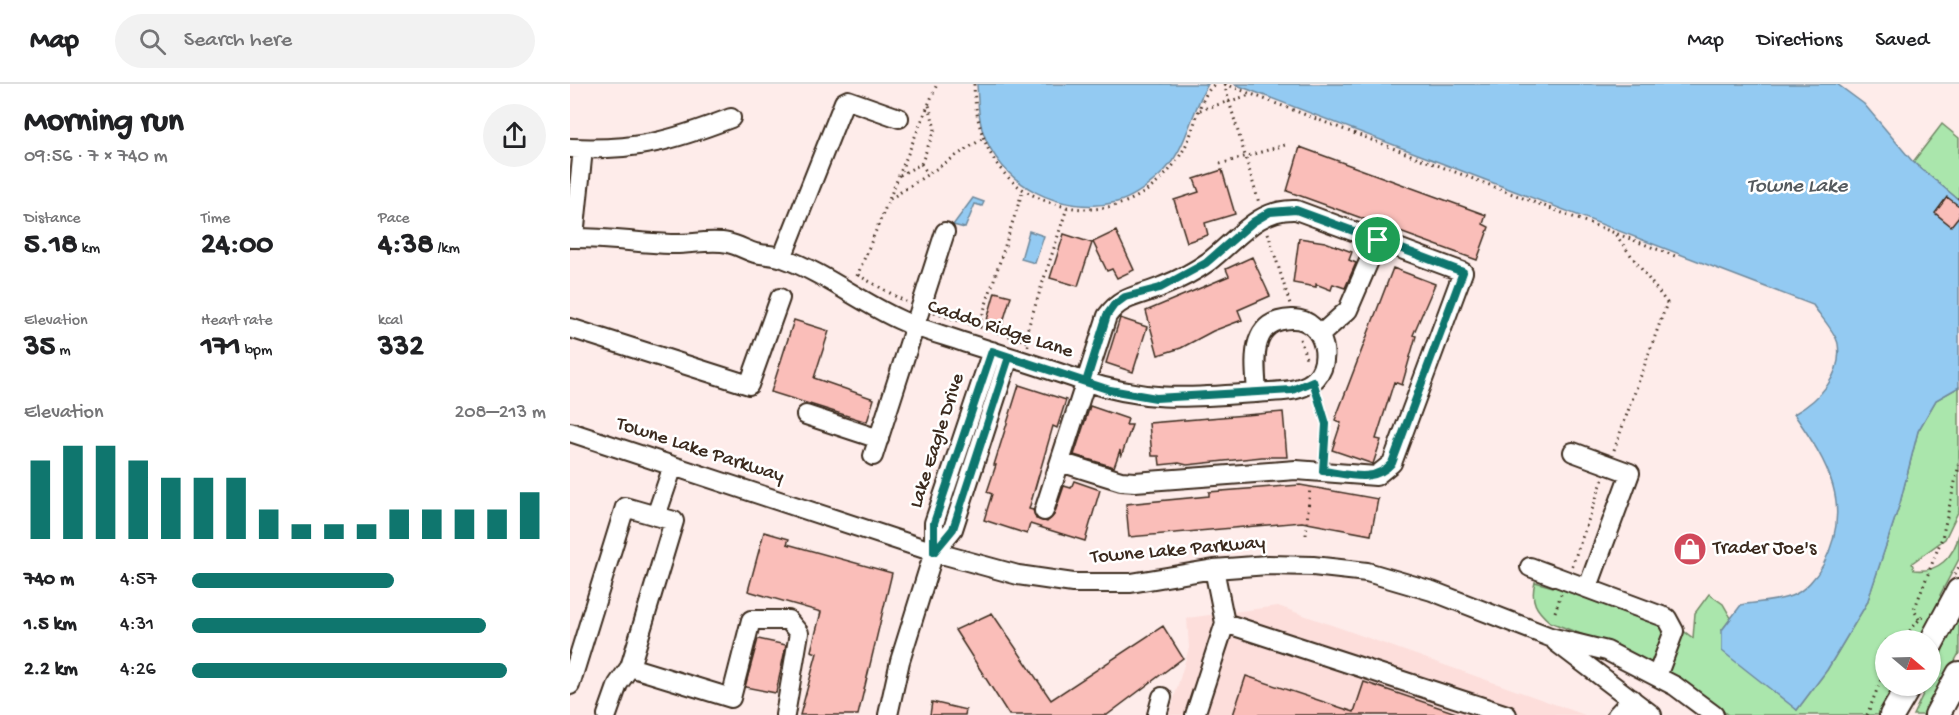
<!DOCTYPE html>
<html lang="en">
<head>
<meta charset="utf-8">
<style>
  :root { --surface:#fff; --page:#f2f2f2; --text:#202124; --muted:#757577; --line:#e0e0e0; --accent:#0f766e }
  body { margin:0; font-family:"Gochi Hand",sans-serif; background:var(--page); color:var(--text); height:100vh; display:flex; flex-direction:column; font-size:22px; white-space:nowrap }
  * { box-sizing:border-box; margin:0 }
  p { font-size:20px; color:var(--muted) }
  .icon { flex:none; width:33px; height:33px; fill:none; stroke:currentColor; stroke-width:2; stroke-linecap:round; stroke-linejoin:round }
  .map { position:relative; flex:1; overflow:hidden }
  .drawer { display:flex; flex-direction:column; background:var(--surface); width:570px }
  .drawer>* { flex:none }
  .needle { width:39px; rotate:109deg }
  .fabs { position:absolute; left:1305px; top:546px; display:grid; gap:12px }
  .fabs a { display:grid; place-items:center; width:66px; height:66px; border-radius:50%; background:var(--surface); box-shadow:0 2px 4px #0004; font-size:30px }
  .pin { position:absolute; display:grid; place-items:center; width:51px; height:51px; color:#fff; margin:-26px; border:3px solid #fff; border-radius:50%; box-shadow:0 2px 6px #0007 }
  .round { display:grid; place-items:center; flex:none; width:63px; height:63px; border-radius:32px; background:var(--page) }
  .overview { display:flex; align-items:center; justify-content:space-between; height:102px; padding:0 24px }
  h1 { font-size:33px; font-weight:800; line-height:45px }
  .stats { display:grid; grid-template-columns:repeat(3,1fr); gap:9px; height:102px; padding:6px 24px }
  .stats div { display:grid; align-content:center }
  .stats b { font-size:30px; font-weight:800 }
  .stats small { font-size:16px; font-weight:400 }
  .stats p { font-size:16px }
  .chart { height:168px; padding:12px 24px }
  .chart p { display:flex; justify-content:space-between }
  .chart svg { width:100%; height:108px; margin-top:6px; stroke:var(--accent); stroke-width:6 }
  ul { padding:0 24px; list-style:none; font-size:20px }
  li { display:grid; grid-template-columns:96px 72px 1fr; align-items:center; height:45px }
  li i { height:15px; border-radius:8px; background:var(--accent) }
  header { display:flex; align-items:center; gap:36px; box-sizing:border-box; height:84px; padding:0 30px; background:var(--surface); border-bottom:2px solid var(--line) }
  header strong { font-size:28px }
  nav { display:flex; gap:33px; margin-inline-start:auto; font-size:21px }
  .search { width:420px; height:54px; background:var(--page); display:flex; align-items:center; gap:15px; box-sizing:border-box; padding:0 21px; border-radius:33px; color:var(--muted); font-size:22px }
  main { display:flex; flex:1; min-height:0 }
  .map>svg:first-child { display:block }
  .built { fill:#fddedb }
  .green { fill:#aae6ac; stroke:#728865; stroke-width:1.5 }
  .water { fill:#93caf2; stroke:#708a9d; stroke-width:1.5 }
  .building { fill:#fabeb9; stroke:#3b2a1e; stroke-width:1.5 }
  .lines { fill:none; stroke-linecap:round; stroke-linejoin:round }
  .minor-casing { stroke:#3b2a1e; stroke-width:22 }
  .major-casing { stroke:#3b2a1e; stroke-width:28 }
  .path { stroke:#3b2a1e; stroke-width:3; stroke-dasharray:1.5 4.5; stroke-linecap:butt }
  .minor { stroke:#fff; stroke-width:18 }
  .major { stroke:#fff; stroke-width:24 }
  .route-casing { stroke:#fff; stroke-width:12 }
  .route { stroke:#0f766e; stroke-width:8 }
  .labels { text-anchor:middle; dominant-baseline:central; stroke-width:5; stroke-linejoin:round; paint-order:stroke }
  .street-label { font-size:20px; fill:#3b2a1e; stroke:#fff }
  .poi-label { font-size:20px; fill:#3b2a1e; stroke:#fff; text-anchor:start }
  .water-label { font-size:21px; font-style:italic; fill:#555a5e; stroke:#fff }
</style>
</head>
<body>
<header>
<strong>Map</strong>
<div class="search"><svg class="icon" aria-label="search" viewBox="0 0 24 24"><circle cx="10" cy="10" r="6"/><path d="M15 15l6 6"/></svg>Search here</div>
<nav><a>Map</a><a>Directions</a><a>Saved</a></nav>
</header>
<main>
<section class="drawer">
<div class="overview"><div><h1>Morning run</h1><p>09:56 · 7 × 740 m</p></div><a class="round"><svg class="icon" aria-label="share" viewBox="0 0 24 24"><path d="M12 15V3M7 8l5-5 5 5M5 13v7h14v-7"/></svg></a></div>
<div class="stats">
<div><p>Distance</p><b>5.18<small> km</small></b></div>
<div><p>Time</p><b>24:00</b></div>
<div><p>Pace</p><b>4:38<small> /km</small></b></div>
</div>
<div class="stats">
<div><p>Elevation</p><b>35<small> m</small></b></div>
<div><p>Heart rate</p><b>171<small> bpm</small></b></div>
<div><p>kcal</p><b>332</b></div>
</div>
<div class="chart"><p><span>Elevation</span>208–213 m</p>
<svg viewBox="0 0 160 44" preserveAspectRatio="none"><path d="M5 44V12M15 44V6M25 44V6M35 44V12M45 44V19M55 44V19M65 44V19M75 44V32M85 44V38M95 44V38M105 44V38M115 44V32M125 44V32M135 44V32M145 44V32M155 44V25"/></svg>
</div>
<ul>
<li><b>740 m</b>4:57<i style="width:57%"></i></li>
<li><b>1.5 km</b>4:31<i style="width:83%"></i></li>
<li><b>2.2 km</b>4:26<i style="width:89%"></i></li>
</ul>
</section>
<div class="map">
<svg width="1389" height="631" viewBox="0 0 1389 631">
  <rect width="100%" height="100%" fill="#feecea"/>
  <filter id="ink" filterUnits="userSpaceOnUse"><feTurbulence type="fractalNoise" baseFrequency=".0167" numOctaves="2"/><feDisplacementMap in="SourceGraphic" scale="12" xChannelSelector="R" yChannelSelector="G"/><feConvolveMatrix kernelMatrix="1 2 1 2 8 2 1 2 1" color-interpolation-filters="sRGB"/></filter>
  <g filter="url(#ink)">
    <path class="built" d="M 708,522 L 1015,631 L 599,631 L 619,564 L 617,534 Z"/>
    <path class="green" d="M 1372,40 L 1389,54 L 1389,116 L 1343,78 Z
      M 1389,303 L 1389,426 L 1375,455 L 1342,479 L 1344,486 C 1368,489 1384,473 1389,450 L 1389,475 L 1370,511 L 1374,518 L 1353,556 L 1316,556 L 1316,602 L 1330,602 L 1313,631 L 1158,631 L 1127,607 L 1070,573 L 980,538 C 966,526 960,517 965,498 L 983,503 L 1021,506 L 1087,527 L 1123,554 L 1125,529 L 1139,510 L 1153,520 L 1161,534 L 1152,546 L 1227,626 L 1257,586 L 1297,519 L 1330,419 L 1348,347 L 1366,316 Z
      M 1389,527 L 1389,569 L 1356,631 L 1343,631 L 1357,602 L 1360,602 L 1361,594 Z"/>
    <path class="water" d="M 407,0 L 638,0 C 620,29 617,68 589,92 C 578,102 562,114 547,118 C 492,132 430,102 412,45 C 408,31 408,15 407,0 Z
      M 664,0 L 1267,0 L 1294,20 L 1343,78 L 1389,116 L 1389,303 L 1366,316 L 1348,347 L 1330,419 L 1297,519 L 1257,586 L 1227,626 L 1152,567 L 1152,546 L 1171,521 C 1187,518 1206,518 1221,512 C 1234,508 1247,492 1253,481 C 1284,422 1258,379 1224,330 C 1249,316 1273,291 1268,260 C 1266,248 1249,231 1243,221 Z
      M 403,114 L 414,118 L 412,122 L 405,120 L 395,144 L 383,141 Z
      M 459,147 L 474,152 L 465,179 L 451,175 Z"/>
    <path class="building" d="M 730,63 L 916,131 L 913,140 L 919,143 L 907,176 L 717,107 Z
      M 652,86 L 665,130 L 635,139 L 638,151 L 617,158 L 604,116 L 629,108 L 624,95 Z
      M 1377,113 L 1389,122 L 1389,132 L 1381,142 L 1365,129 Z
      M 546,147 L 564,186 L 547,194 L 542,185 L 537,187 L 523,158 Z
      M 494,150 L 522,159 L 508,202 L 480,194 Z
      M 729,154 L 755,158 L 782,168 L 779,176 L 786,179 L 775,204 L 763,200 L 761,206 L 746,200 L 746,203 L 723,199 Z
      M 682,173 L 700,212 L 668,226 L 672,236 L 643,247 L 611,264 L 588,271 L 576,227 L 659,192 L 656,185 Z
      M 823,184 L 865,200 L 843,251 L 846,252 L 832,301 L 824,298 L 806,355 L 811,356 L 803,380 L 762,366 L 771,339 L 765,336 Z
      M 425,208 L 441,212 L 430,248 L 415,243 Z
      M 550,234 L 577,243 L 563,288 L 536,279 Z
      M 224,236 L 259,247 L 244,294 L 304,315 L 297,338 L 201,308 Z
      M 449,301 L 496,316 L 487,344 L 483,342 L 459,425 L 463,426 L 466,435 L 477,438 L 484,431 L 494,402 L 501,404 L 504,397 L 530,406 L 515,457 L 460,440 L 457,450 L 414,436 L 422,410 L 417,408 L 426,381 L 424,381 Z
      M 520,322 L 558,335 L 556,341 L 562,341 L 551,373 L 550,366 L 544,383 L 504,371 Z
      M 713,328 L 717,373 L 692,373 L 617,381 L 609,379 L 590,381 L 589,372 L 582,372 L 579,339 Z
      M 730,401 L 808,415 L 801,451 L 732,438 L 559,453 L 556,420 L 639,412 L 639,408 Z
      M 194,448 L 219,455 L 217,460 L 322,489 L 288,631 L 230,631 L 247,569 L 241,567 L 251,528 L 178,507 Z
      M 422,529 L 481,616 L 593,542 L 613,574 L 537,631 L 439,631 L 385,546 Z
      M 188,555 L 216,561 L 206,609 L 175,603 Z
      M 676,592 L 784,628 L 794,598 L 886,629 L 886,631 L 663,631 Z
      M 362,618 L 396,626 L 395,631 L 360,631 Z"/>
    <g class="lines">
      <g class="minor-casing">
        <path id="minor" d="M 0,64 C 66,67 101,57 161,34
          M 4,153 L 13,65
          M 0,154 C 34,153 67,159 101,160 C 119,161 140,155 158,159 C 167,161 176,166 185,169 C 194,171 205,171 213,174 C 254,189 289,217 328,235 C 349,245 373,251 396,259 C 434,271 472,283 510,296 C 578,318 616,314 685,309 C 701,307 722,309 737,301 C 767,286 756,234 722,235 C 678,236 685,278 687,309
          M 212,174 L 274,18 L 278,16 L 329,34
          M 0,244 L 179,301 L 210,214
          M 750,251 L 778,226 L 808,156
          M 236,331 L 309,355
          M 0,348 L 364,468 L 448,491 L 503,499 L 561,499 L 644,485 L 698,481 L 743,482 L 797,488 L 862,507 L 980,553 L 1037,567 L 1105,602 L 1144,631
          M 1003,368 L 1060,389 L 1018,503
          M 303,372 L 375,148
          M 474,427 L 537,232 C 552,211 571,212 593,202 C 608,196 624,188 638,178 C 666,157 687,124 726,126 L 893,188 L 822,379 L 806,392 L 726,386 L 565,398 L 551,397 L 490,378
          M 86,432 L 103,382
          M 364,468 L 383,445 L 439,273
          M 960,483 L 1097,534 L 1104,547 L 1087,592
          M 655,539 L 937,631
          M 986,558 L 1082,631
          M 0,601 L 55,423 L 104,437 L 60,583 L 161,614 L 181,536 L 218,536 L 229,549 L 215,631
          M 37,631 L 48,600 L 60,583
          M 318,631 L 330,577 L 364,468 L 364,439 L 422,267
          M 587,631 L 592,613
          M 625,631 L 655,539 L 644,485
          M 1047,631 L 1062,615"/>
      </g>
      <g class="major-casing">
        <path id="major" d="M 1360,561 L 1389,507
          M 1322,631 L 1339,602
          M 1367,631 L 1389,590"/>
      </g>
      <path class="path" d="M 404,0 C 405,42 419,87 459,109 C 519,142 584,123 616,61 C 626,42 629,12 645,0
        M 654,0 L 689,119
        M 655,0 L 1105,172
        M 630,26 L 680,11
        M 351,80 L 358,90
        M 650,80 L 715,61
        M 330,91 L 351,80 L 365,45 L 359,21
        M 320,115 L 412,55
        M 1388,115 L 1389,114
        M 698,149 L 720,220
        M 288,191 L 336,218
        M 287,192 L 367,0
        M 364,229 L 459,258 L 458,263
        M 409,242 L 453,106
        M 730,255 L 737,277
        M 454,256 L 497,124
        M 748,312 L 756,341 L 755,373
        M 1044,366 L 1097,219 L 1045,150
        M 736,451 L 740,403
        M 1002,482 L 1033,395
        M 1385,490 L 1389,483
        M 985,528 L 991,510
        M 1349,535 L 1344,526 L 1372,454 L 1389,381
        M 1332,556 L 1354,530
        M 1297,631 L 1316,583"/>
      <use href="#minor" class="minor"/>
      <use href="#major" class="major"/>
    </g>
  </g>
  <g class="lines" filter="url(#ink)">
    <g class="route-casing">
      <path id="route" d="M 808,156 L 726,126 L 700,128 L 683,138 L 636,179 L 590,204 L 555,213 L 544,221 L 537,231 L 516,298 L 422,267 L 364,439 L 364,468 L 383,445 L 439,273 L 540,306 L 586,314 L 722,306 L 743,297 L 756,340 L 753,387 C 778,390 804,400 822,379 L 893,188 L 808,156"/>
    </g>
    <use href="#route" class="route"/>
  </g>
  <defs>
    <g id="shop-disc" transform="scale(1.725)"><circle r="9.5" fill="#d1495b" stroke="#fff"/><path d="M-5-2.5h2.3a2.7 3.5 0 0 1 5.4 0H5L5.5 6h-11ZM-1.5-2.5h3a1.5 2.3 0 0 0-3 0Z" fill="#fff"/></g>
  </defs>
  <g fill-rule="evenodd">
    <use href="#shop-disc" x="1120" y="465"/>
  </g>
  <g class="labels">
    <g class="street-label">
      <text transform="translate(430 246) rotate(18)">Caddo Ridge Lane</text>
      <text transform="translate(368 357) rotate(-72)">Lake Eagle Drive</text>
      <text transform="translate(130 367) rotate(18)">Towne Lake Parkway</text>
      <text transform="translate(608 467) rotate(-5)">Towne Lake Parkway</text>
    </g>
    <g class="poi-label">
      <text x="1143" y="465">Trader Joe's</text>
    </g>
    <g class="water-label">
      <text x="1227" y="103">Towne Lake</text>
    </g>
  </g>
</svg>
<div class="fabs">
<a><svg class="needle" viewBox="-14 -14 28 28"><path d="M0-13l5 13h-10z" fill="#e53935"/><path d="M0 13l5-13h-10z" fill="#757577"/></svg></a>
</div>
<div class="pin" style="left:808px;top:156px;background:#1e9e55"><svg class="icon" aria-label="arrive" viewBox="0 0 24 24"><path d="M6 21V4h12l-3 4 3 4H6"/></svg></div>
</div>
</main>
</body>
</html>
